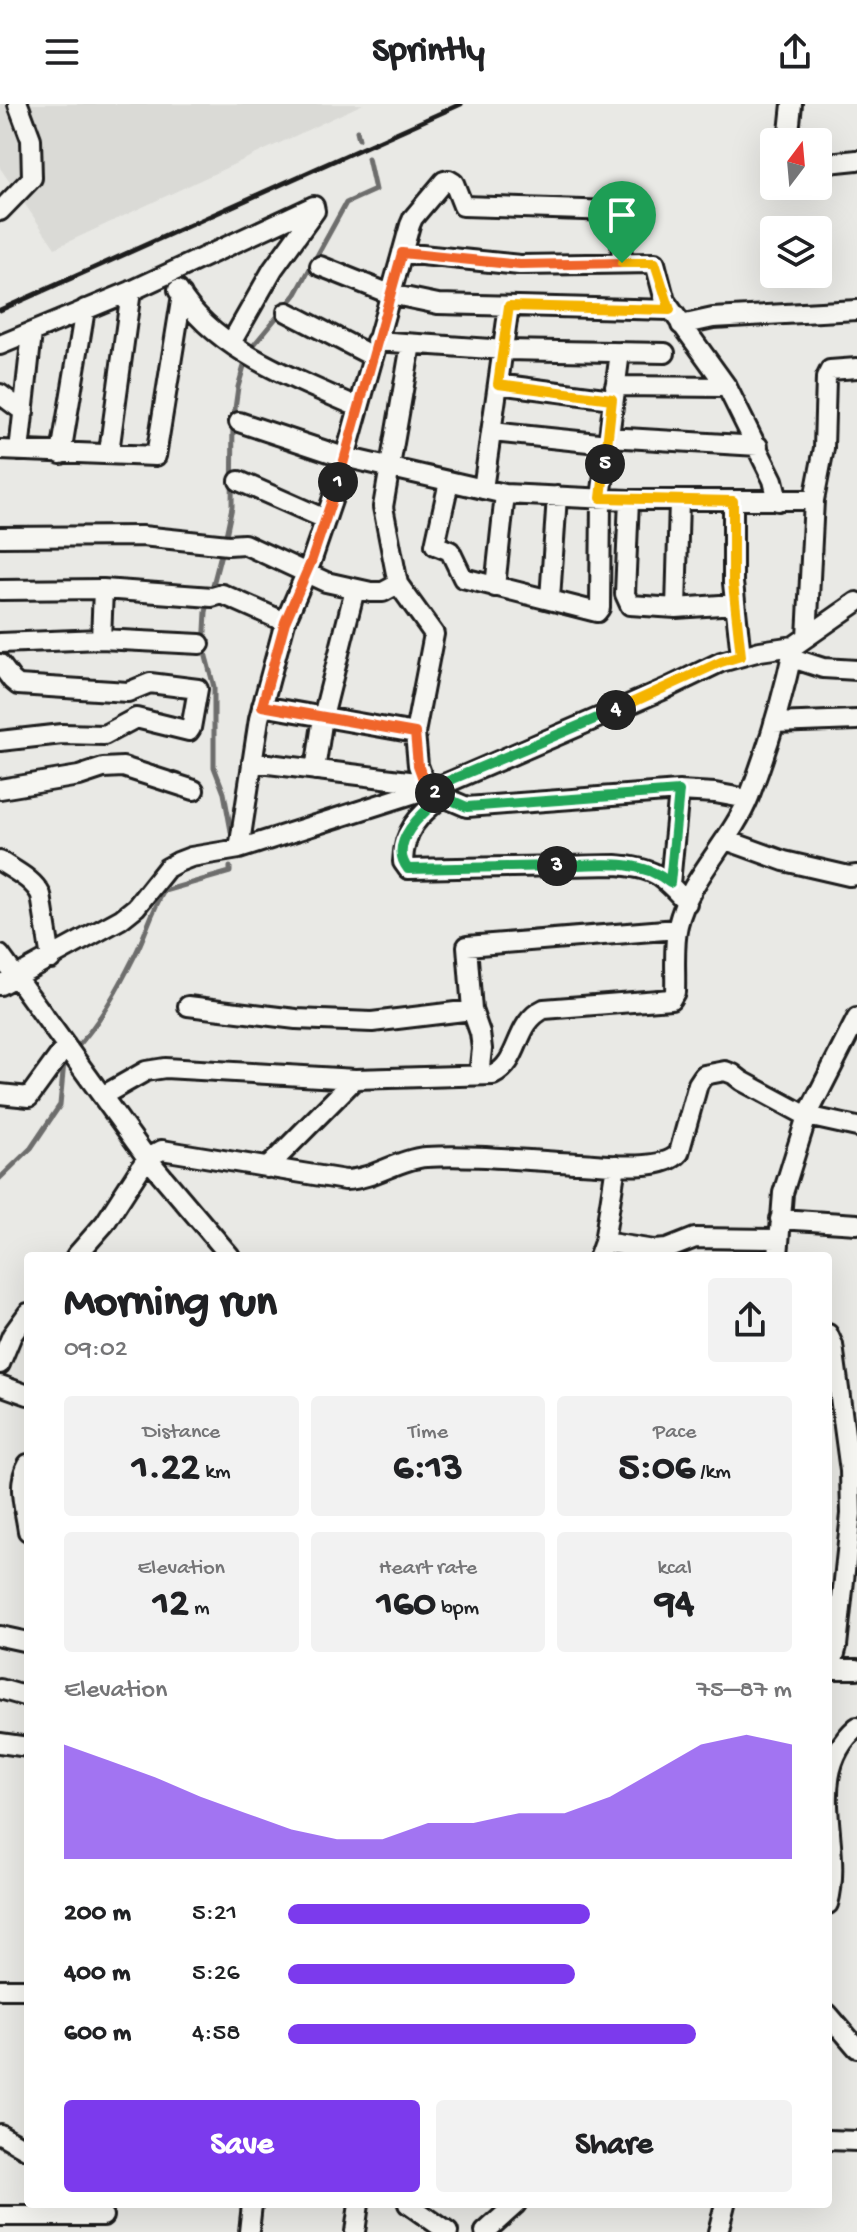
<!DOCTYPE html>
<html lang="en">
<head>
<meta charset="utf-8">
<style>
  :root { --surface:#fff; --page:#f2f2f2; --text:#202124; --muted:#757577; --accent:#7c3aed }
  body { margin:0; font-family:"Gochi Hand",sans-serif; background:var(--page); color:var(--text); height:100vh; display:flex; flex-direction:column; font-size:30px; white-space:nowrap }
  * { box-sizing:border-box; margin:0 }
  p { font-size:26px; color:var(--muted) }
  .icon { flex:none; width:44px; height:44px; fill:none; stroke:currentColor; stroke-width:2; stroke-linecap:round; stroke-linejoin:round }
  .map { position:relative; flex:1; overflow:hidden }
  .sheet { position:absolute; left:24px; top:1148px; width:808px; height:956px; display:flex; flex-direction:column; background:var(--surface); border-radius:8px; box-shadow:0 8px 32px #0002 }
  .sheet>* { flex:none }
  .needle { width:52px; rotate:16deg }
  .buttons { position:absolute; left:760px; top:24px; display:grid; gap:16px }
  .buttons a { display:grid; place-items:center; width:72px; height:72px; border-radius:8px; background:var(--surface); box-shadow:0 8px 32px #0002; font-size:40px }
  .pin { position:absolute; display:grid; place-items:center; width:68px; height:68px; color:#fff; margin:-82px -34px; border-radius:50% 50% 50% 0; rotate:-45deg; box-shadow:0 0 8px #0007 }
  .pin .icon { rotate:45deg }
  .km { position:absolute; width:40px; height:40px; margin:-20px; border-radius:50%; background:#222; color:#fff; font-size:22px; line-height:40px; text-align:center }
  .round { display:grid; place-items:center; flex:none; width:84px; height:84px; border-radius:8px; background:var(--page) }
  .summary { display:flex; align-items:center; justify-content:space-between; height:136px; padding:0 40px }
  h1 { font-size:44px; font-weight:700; line-height:60px }
  .metrics { display:grid; grid-template-columns:repeat(3,1fr); gap:12px; height:136px; padding:8px 40px }
  .metrics div { display:grid; align-content:center; border-radius:8px; background:var(--page); text-align:center }
  .metrics b { font-size:40px; font-weight:700 }
  .metrics small { font-size:22px; font-weight:400 }
  .metrics p { font-size:22px }
  .chart { height:224px; padding:16px 40px }
  .chart p { display:flex; justify-content:space-between }
  .chart svg { width:100%; height:144px; margin-top:8px; fill:var(--accent); opacity:.7 }
  .cta { display:flex; gap:16px; margin-top:auto; padding:16px 40px }
  .cta a { flex:1; height:92px; border-radius:8px; background:var(--accent); color:#fff; font-size:32px; font-weight:700; line-height:92px; text-align:center }
  .cta a+a { background:var(--page); color:var(--text) }
  ul { padding:0 40px; list-style:none; font-size:26px }
  li { display:grid; grid-template-columns:128px 96px 1fr; align-items:center; height:60px }
  li i { height:20px; border-radius:10px; background:var(--accent) }
  header { display:flex; justify-content:space-between; align-items:center; height:104px; padding:0 40px; background:var(--surface); font-size:36px; font-weight:700 }
  .map>svg:first-child { display:block }
  .built { fill:#dadad6 }
  .lines { fill:none; stroke-linecap:round; stroke-linejoin:round }
  .stream { stroke:#6d6d6c; stroke-width:5 }
  .minor-casing { stroke:#1c1c1c; stroke-width:24 }
  .minor { stroke:#f6f6f2; stroke-width:18 }
  .rail { stroke:#1c1c1c; stroke-width:5 }
  .split-1-casing { stroke:#fff; stroke-width:16 }
  .split-2-casing { stroke:#fff; stroke-width:16 }
  .split-3-casing { stroke:#fff; stroke-width:16 }
  .split-4-casing { stroke:#fff; stroke-width:16 }
  .split-5-casing { stroke:#fff; stroke-width:16 }
  .split-6-casing { stroke:#fff; stroke-width:16 }
  .split-1 { stroke:#f0652b; stroke-width:10 }
  .split-2 { stroke:#f0652b; stroke-width:10 }
  .split-3 { stroke:#22a559; stroke-width:10 }
  .split-4 { stroke:#22a559; stroke-width:10 }
  .split-5 { stroke:#f5b400; stroke-width:10 }
  .split-6 { stroke:#f5b400; stroke-width:10 }
</style>
</head>
<body>
<header><svg class="icon" aria-label="menu" viewBox="0 0 24 24"><path d="M4 6h16M4 12h16M4 18h16"/></svg>Sprintly<svg class="icon" aria-label="share" viewBox="0 0 24 24"><path d="M12 15V3M7 8l5-5 5 5M5 13v7h14v-7"/></svg></header>
<div class="map">
<svg width="857" height="2128" viewBox="0 0 857 2128">
  <rect width="100%" height="100%" fill="#e9e9e5"/>
  <filter id="ink" filterUnits="userSpaceOnUse"><feTurbulence type="fractalNoise" baseFrequency=".0125" numOctaves="2"/><feDisplacementMap in="SourceGraphic" scale="16" xChannelSelector="R" yChannelSelector="G"/><feConvolveMatrix kernelMatrix="1 2 1 2 8 2 1 2 1" color-interpolation-filters="sRGB"/></filter>
  <g filter="url(#ink)">
    <path class="built" d="M 0,0 L 363,0 L 55,144 L 0,64 Z"/>
    <g class="lines">
      <path class="stream" d="M 357,27 L 359,35
        M 225,436 L 232,403 L 233,319 L 238,283 L 248,248 L 296,190 L 346,99 L 375,86 L 368,54
        M 222,446 L 206,508 L 204,545 L 214,583 L 214,663 L 224,689 L 233,738
        M 73,948 C 99,920 118,885 135,851 C 146,830 151,808 164,787 L 230,768 L 230,763
        M 0,1074 L 31,1044 L 60,1001 L 64,958 L 66,955"/>
      <g class="minor-casing">
        <path id="minor" d="M 788,38 L 792,0
          M 818,60 L 857,56
          M 0,107 L 32,74 L 31,35 L 18,0
          M 402,149 L 520,161 L 655,159 L 665,197 L 727,283 L 773,376 L 778,397
          M 320,162 L 390,190 L 438,200 L 670,206
          M 178,186 C 215,247 296,275 358,303
          M 287,208 L 372,252
          M 681,221 L 713,214 L 857,206
          M 376,237 L 505,246 L 665,249
          M 411,240 L 383,403 L 398,480 L 434,530 L 415,629 L 418,661 L 427,686 L 467,703 L 679,687 L 715,689 L 748,695
          M 0,241 L 131,187 L 314,102 L 315,107 L 273,165 L 231,239
          M 498,280 L 612,295
          M 615,282 L 727,283
          M 0,290 L 24,308
          M 239,318 L 344,353 L 505,390 L 629,396 L 814,396
          M 492,328 L 608,340
          M 609,333 L 758,342
          M 0,346 L 156,352 L 182,191
          M 19,347 L 32,229
          M 109,348 L 131,187
          M 61,350 L 85,205
          M 239,377 L 325,415
          M 449,378 L 435,441 L 450,447 L 463,474 L 597,508 L 600,504 L 601,394 L 620,248
          M 483,385 L 509,202
          M 629,396 L 625,490 L 630,501 L 676,504 L 735,500
          M 733,397 L 733,479 L 741,552
          M 0,433 L 142,432 L 228,441 L 244,440 L 326,478 L 371,488 L 383,488 L 398,480
          M 495,483 L 505,390
          M 0,486 L 103,485 L 212,493 L 222,490 L 285,518
          M 550,495 L 557,392
          M 676,504 L 679,397
          M 807,533 L 814,396 L 824,344 L 826,274 L 830,266 L 857,264
          M 101,535 L 103,485
          M 0,539 L 101,535 L 200,540
          M 792,554 L 823,564 L 857,566
          M 0,560 L 12,576 L 18,581 L 128,588 L 150,579 L 198,585 L 191,624 L 189,627 L 136,614 L 104,631 L 62,630 L 0,637
          M 262,602 L 415,629
          M 774,619 L 857,616
          M 252,658 L 425,679
          M 315,666 L 323,613 L 355,485
          M 0,685 L 79,672 L 103,664 L 123,663 L 194,686
          M 442,693 C 418,712 404,726 403,758 L 408,765 L 616,761 C 654,764 662,771 687,799
          M 726,736 L 784,757 L 849,772 L 857,771
          M 239,745 L 259,615 L 285,518 L 311,458 L 337,382 L 410,121 L 413,114 L 444,77 L 449,76 L 454,79 L 463,102 L 614,107 L 620,112 L 622,159
          M 0,757 C 15,767 33,775 41,791 L 51,855
          M 670,779 L 679,687
          M 0,851 L 147,1054 L 230,1152
          M 0,881 L 121,815 L 136,803 L 167,764 L 178,758 L 191,753 L 239,745 L 447,679 L 665,585 L 721,558 L 760,547 L 794,542 L 857,498
          M 188,902 L 296,915 L 372,918 L 472,906
          M 479,971 L 482,945 L 480,929 L 472,906 L 467,842 L 677,825
          M 0,990 L 29,993 L 66,942
          M 102,992 L 146,967 L 165,964 L 355,975 L 493,971 C 521,958 514,919 544,905 L 671,895 L 675,888 C 676,867 673,842 678,821 C 689,774 731,738 749,693 C 768,644 783,593 794,542
          M 267,1064 L 355,975
          M 780,1115 L 857,1120
          M 604,1138 L 654,1146 L 667,1145 L 695,1134 L 779,1135
          M 76,1152 L 105,1119 L 147,1054 L 162,1046 L 345,1076 C 374,1075 398,1055 426,1053 C 477,1050 529,1057 579,1059 C 604,1060 663,1068 679,1049 L 698,980 L 704,971 L 725,967 L 733,970 L 742,977 L 807,1012 L 857,1023
          M 599,1152 L 604,1138 L 616,1061
          M 778,1152 L 783,1089 L 807,1012 L 857,914
          M 828,1230 L 833,1241 L 850,1367 L 851,1410 L 837,1542 L 833,1557 L 828,1561
          M 0,1260 L 12,1231 L 28,1209
          M 0,1281 L 28,1291
          M 28,1360 C 16,1381 25,1404 28,1427
          M 0,1532 L 28,1538
          M 828,1565 L 857,1565
          M 0,1585 L 28,1593
          M 0,1639 L 28,1643
          M 828,1800 C 845,1740 802,1671 857,1623
          M 0,1885 L 28,1885
          M 828,1910 L 857,1944
          M 0,2030 L 28,2046
          M 828,2036 L 857,2037
          M 408,2100 L 448,2128
          M 0,2112 L 103,2112
          M 249,2128 L 252,2100
          M 355,2128 L 359,2100
          M 485,2128 L 516,2100
          M 718,2128 L 725,2100"/>
      </g>
      <use href="#minor" class="minor"/>
      <path class="rail" d="M 0,206 L 461,0"/>
    </g>
  </g>
  <g class="lines" filter="url(#ink)">
    <g class="split-1-casing">
      <path id="split-1" d="M 338,378 L 402,149 L 520,161 L 622,159"/>
    </g>
    <g class="split-2-casing">
      <path id="split-2" d="M 338,378 L 311,458 L 285,518 L 262,602 L 415,629 L 418,661 L 427,686 L 435,689"/>
    </g>
    <g class="split-3-casing">
      <path id="split-3" d="M 435,689 L 467,703 L 679,687 L 670,779 C 640,753 594,761 557,762"/>
    </g>
    <g class="split-4-casing">
      <path id="split-4" d="M 557,762 L 408,765 C 387,739 423,708 442,693 L 427,686 L 616,606"/>
    </g>
    <g class="split-5-casing">
      <path id="split-5" d="M 605,360 L 601,394 L 733,397 L 733,479 L 741,552 L 721,558 L 616,606"/>
    </g>
    <g class="split-6-casing">
      <path id="split-6" d="M 605,360 L 612,295 L 498,280 L 509,202 L 670,206 L 655,159 L 622,159"/>
    </g>
    <use href="#split-1" class="split-1"/>
    <use href="#split-2" class="split-2"/>
    <use href="#split-3" class="split-3"/>
    <use href="#split-4" class="split-4"/>
    <use href="#split-5" class="split-5"/>
    <use href="#split-6" class="split-6"/>
  </g>
</svg>
<div class="buttons">
<a><svg class="needle" viewBox="-14 -14 28 28"><path d="M0-13l5 13h-10z" fill="#e53935"/><path d="M0 13l5-13h-10z" fill="#757577"/></svg></a>
<a><svg class="icon" aria-label="layers" viewBox="0 0 24 24"><path d="M12 4l9 5-9 5-9-5zM3 14l9 5 9-5"/></svg></a>
</div>
<div class="pin" style="left:622px;top:159px;background:#1e9e55"><svg class="icon" aria-label="arrive" viewBox="0 0 24 24"><path d="M6 21V4h12l-3 4 3 4H6"/></svg></div>
<b class="km" style="left:338px;top:378px">1</b>
<b class="km" style="left:435px;top:689px">2</b>
<b class="km" style="left:557px;top:762px">3</b>
<b class="km" style="left:616px;top:606px">4</b>
<b class="km" style="left:605px;top:360px">5</b>
<section class="sheet">
<div class="summary"><div><h1>Morning run</h1><p>09:02</p></div><a class="round"><svg class="icon" aria-label="share" viewBox="0 0 24 24"><path d="M12 15V3M7 8l5-5 5 5M5 13v7h14v-7"/></svg></a></div>
<div class="metrics">
<div><p>Distance</p><b>1.22<small> km</small></b></div>
<div><p>Time</p><b>6:13</b></div>
<div><p>Pace</p><b>5:06<small> /km</small></b></div>
</div>
<div class="metrics">
<div><p>Elevation</p><b>12<small> m</small></b></div>
<div><p>Heart rate</p><b>160<small> bpm</small></b></div>
<div><p>kcal</p><b>94</b></div>
</div>
<div class="chart"><p><span>Elevation</span>75–87 m</p>
<svg viewBox="0 0 160 44" preserveAspectRatio="none"><path d="M0 44V9L10 14L20 19L30 25L40 30L50 35L60 38L70 38L80 33L90 33L100 30L110 30L120 25L130 17L140 9L150 6L160 9V44z"/></svg>
</div>
<ul>
<li><b>200 m</b>5:21<i style="width:60%"></i></li>
<li><b>400 m</b>5:26<i style="width:57%"></i></li>
<li><b>600 m</b>4:58<i style="width:81%"></i></li>
</ul>
<div class="cta"><a>Save</a><a>Share</a></div>
</section>
</div>
</body>
</html>
